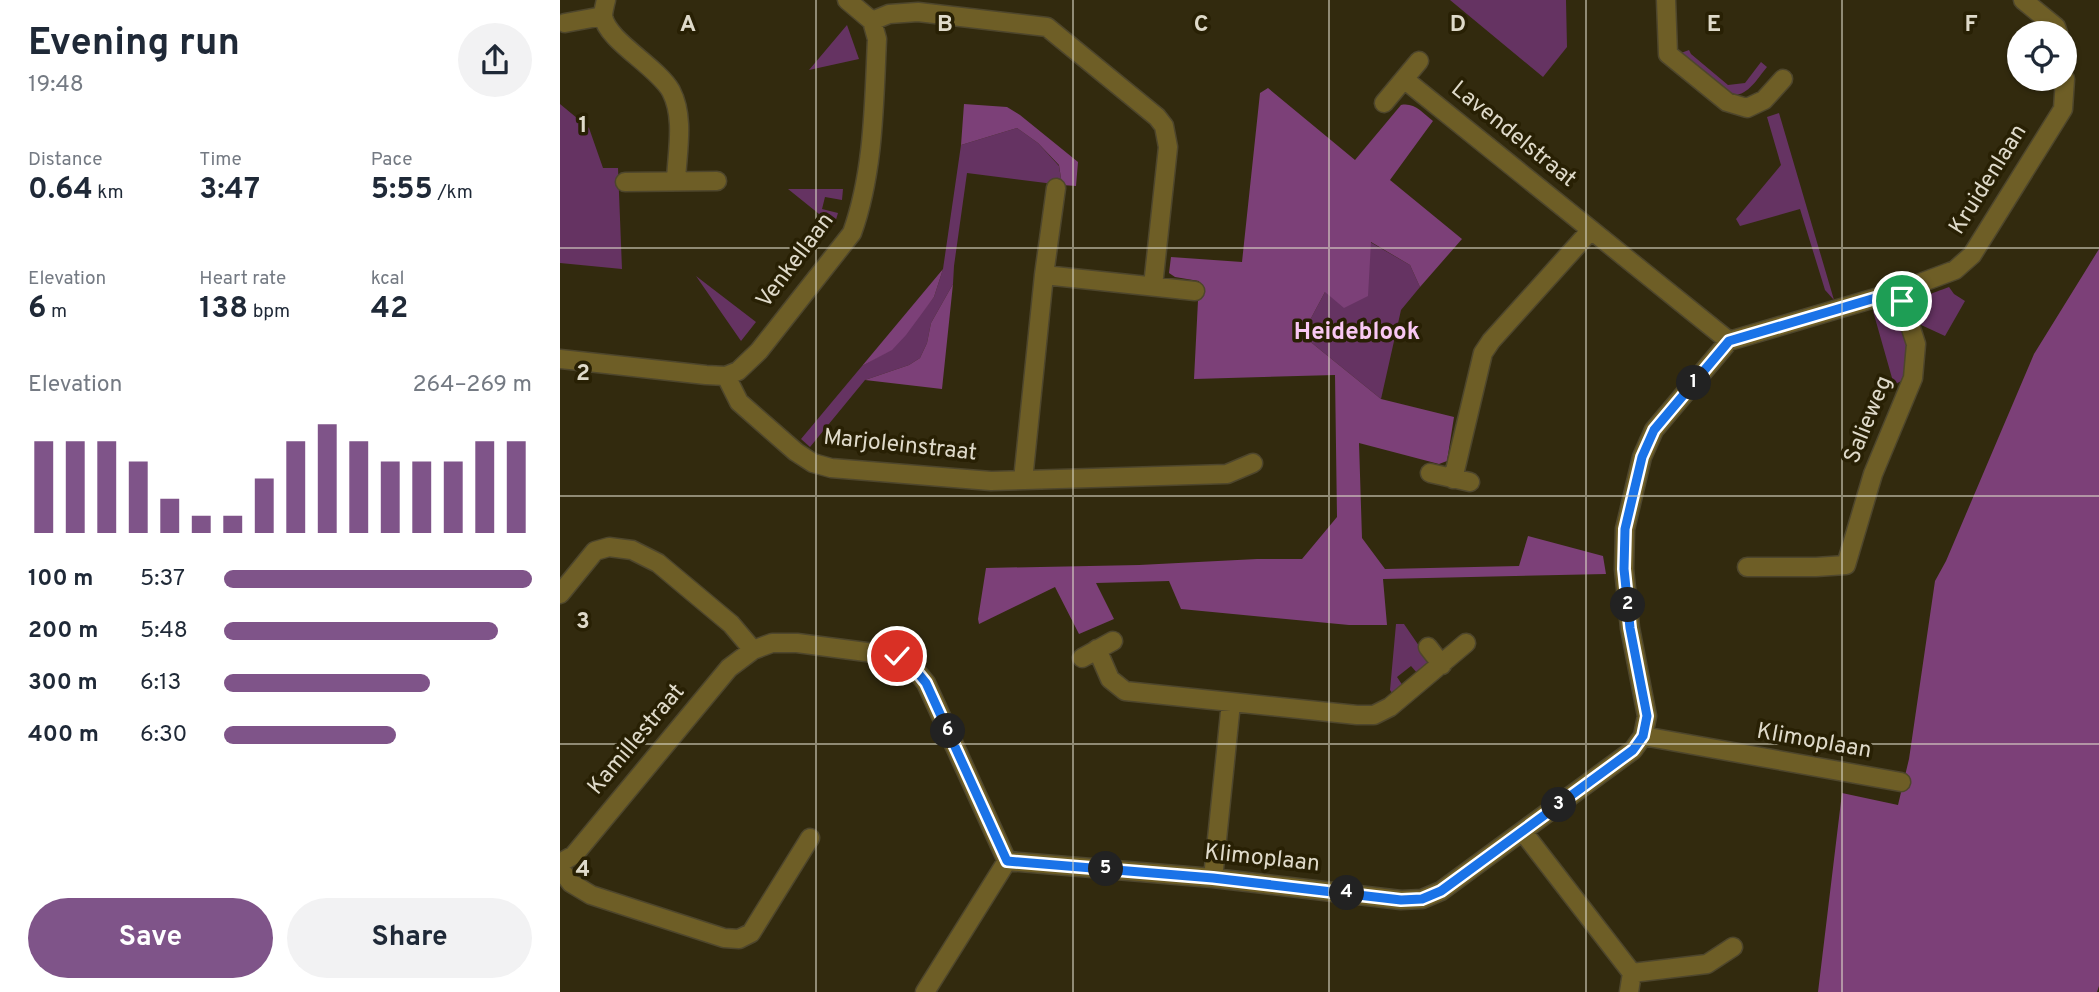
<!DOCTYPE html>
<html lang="en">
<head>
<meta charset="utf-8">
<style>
  :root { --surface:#fff; --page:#f2f2f3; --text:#1f2937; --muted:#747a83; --accent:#7f5489 }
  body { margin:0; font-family:Overpass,sans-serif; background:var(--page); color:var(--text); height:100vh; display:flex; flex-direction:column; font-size:26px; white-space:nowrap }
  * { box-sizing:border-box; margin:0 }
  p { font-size:23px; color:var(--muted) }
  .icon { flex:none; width:38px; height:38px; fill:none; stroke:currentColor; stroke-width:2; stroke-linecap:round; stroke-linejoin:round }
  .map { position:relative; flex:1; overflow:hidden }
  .panel { display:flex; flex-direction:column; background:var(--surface); width:560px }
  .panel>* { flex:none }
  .tools { position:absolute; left:1447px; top:21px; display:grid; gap:14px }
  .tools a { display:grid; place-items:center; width:70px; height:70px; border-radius:50%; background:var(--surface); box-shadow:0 2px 5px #0004; font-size:35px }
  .pin { position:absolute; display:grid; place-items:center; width:60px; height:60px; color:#fff; margin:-30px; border:4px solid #fff; border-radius:50%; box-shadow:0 2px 7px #0007 }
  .km { position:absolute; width:35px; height:35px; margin:-18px; border-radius:50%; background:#222; color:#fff; font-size:19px; line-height:35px; text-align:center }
  .round { display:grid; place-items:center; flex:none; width:74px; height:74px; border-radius:37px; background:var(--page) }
  .summary { display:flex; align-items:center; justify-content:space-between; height:119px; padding:0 28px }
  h1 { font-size:38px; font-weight:700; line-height:52px }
  .figures { display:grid; grid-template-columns:repeat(3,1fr); gap:10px; height:119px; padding:7px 28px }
  .figures div { display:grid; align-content:center }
  .figures b { font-size:30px; font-weight:700 }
  .figures small { font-size:19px; font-weight:400 }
  .figures p { font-size:19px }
  .chart { height:196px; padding:14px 28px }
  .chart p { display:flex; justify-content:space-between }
  .chart svg { width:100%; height:126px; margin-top:7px; stroke:var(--accent); stroke-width:6 }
  .button { display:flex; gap:14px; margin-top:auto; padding:14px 28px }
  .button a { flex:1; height:80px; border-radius:42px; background:var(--accent); color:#fff; font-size:28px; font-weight:700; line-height:80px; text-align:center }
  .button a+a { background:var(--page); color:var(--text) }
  ul { padding:0 28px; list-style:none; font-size:23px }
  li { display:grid; grid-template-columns:112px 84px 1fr; align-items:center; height:52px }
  li i { height:18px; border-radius:9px; background:var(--accent) }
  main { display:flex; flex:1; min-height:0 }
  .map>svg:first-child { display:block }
  .green { fill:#653362 }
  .forest { fill:#7c4078 }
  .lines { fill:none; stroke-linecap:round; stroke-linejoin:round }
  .minor-casing { stroke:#4e462c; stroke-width:21 }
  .minor { stroke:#6e5e26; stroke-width:18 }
  .route-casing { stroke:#fff; stroke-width:14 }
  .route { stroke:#1a73e8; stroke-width:9 }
  .grid { fill:none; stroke:#dfdaca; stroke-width:2; stroke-opacity:0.55 }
  .labels { text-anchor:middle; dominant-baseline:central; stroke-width:7; stroke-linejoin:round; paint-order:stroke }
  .street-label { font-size:23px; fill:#dfdaca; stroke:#282004 }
  .neighbourhood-label { font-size:24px; font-weight:bold; fill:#f9c8f4; stroke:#282004 }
  .grid-label { font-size:23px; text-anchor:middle; font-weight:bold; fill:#dfdaca; stroke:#282004; stroke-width:7; stroke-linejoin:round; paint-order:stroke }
</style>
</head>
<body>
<main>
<section class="panel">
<div class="summary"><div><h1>Evening run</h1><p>19:48</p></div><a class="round"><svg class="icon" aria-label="share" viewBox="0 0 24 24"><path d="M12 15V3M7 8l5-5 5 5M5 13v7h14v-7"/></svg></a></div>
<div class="figures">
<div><p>Distance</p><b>0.64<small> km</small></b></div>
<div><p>Time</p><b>3:47</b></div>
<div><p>Pace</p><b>5:55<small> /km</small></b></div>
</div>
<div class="figures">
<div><p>Elevation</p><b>6<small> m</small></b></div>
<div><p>Heart rate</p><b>138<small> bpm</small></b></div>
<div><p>kcal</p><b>42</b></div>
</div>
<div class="chart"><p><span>Elevation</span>264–269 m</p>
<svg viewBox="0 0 160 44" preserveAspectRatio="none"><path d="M5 44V12M15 44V12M25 44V12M35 44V19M45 44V32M55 44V38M65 44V38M75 44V25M85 44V12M95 44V6M105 44V12M115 44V19M125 44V19M135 44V19M145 44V12M155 44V12"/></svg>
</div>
<ul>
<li><b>100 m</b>5:37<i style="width:100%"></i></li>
<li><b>200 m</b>5:48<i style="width:89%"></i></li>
<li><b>300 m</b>6:13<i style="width:67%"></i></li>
<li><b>400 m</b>6:30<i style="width:56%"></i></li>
</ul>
<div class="button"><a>Save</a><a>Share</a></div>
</section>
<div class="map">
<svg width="1539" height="992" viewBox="0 0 1539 992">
  <rect width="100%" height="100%" fill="#322a0e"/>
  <path class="green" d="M 890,0 L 1006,0 L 1007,47 L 983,77 Z
    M 287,25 L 299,59 L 249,70 Z
    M 1129,50 L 1131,54 L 1168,85 L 1185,83 L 1201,62 L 1207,67 C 1196,80 1186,100 1167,94 L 1124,59 L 1121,53 Z
    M 0,104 L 29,128 L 43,168 L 58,168 L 62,269 L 0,263 Z
    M 1219,113 L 1274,300 L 1265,290 L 1240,209 L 1180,226 L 1176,219 L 1221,165 L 1207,117 Z
    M 457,128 L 478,143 L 499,166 L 502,185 L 407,173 L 394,266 L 393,284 L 371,323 L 367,343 L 360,358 L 349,365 L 305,380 L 250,447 L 241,439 L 302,366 L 332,349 L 374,297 L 383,269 L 401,145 Z
    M 228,189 L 283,189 L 282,200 L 265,197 L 262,209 L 278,213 L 274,226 Z
    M 810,242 L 850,265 L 860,287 L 841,310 L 821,399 L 742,335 L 765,292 Z
    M 136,276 L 196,322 L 181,341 Z
    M 1389,287 L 1394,294 L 1405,301 L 1385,336 L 1359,324 C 1350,296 1367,296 1389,287 Z
    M 1327,307 C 1343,314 1351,349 1348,365 C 1347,370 1343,376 1341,381 L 1334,385 L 1313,311 Z
    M 836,624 L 844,624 L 868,659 L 865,669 L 858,674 L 851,666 L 837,677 L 843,686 L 833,694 L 830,690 Z"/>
  <path class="forest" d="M 708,88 L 795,160 L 841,105 C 854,102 863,113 873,121 L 830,180 L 902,239 L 860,287 L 850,265 L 811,242 L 808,296 L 784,308 L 765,292 L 742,335 L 821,399 L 894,417 L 887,461 L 879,464 L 799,443 L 802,538 L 825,569 L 959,566 L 968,536 L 1043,556 L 1046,574 L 823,579 L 827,625 L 789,625 L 621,609 L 609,581 L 536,583 L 554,619 L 519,634 L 495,587 L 419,624 L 418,619 L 426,568 L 579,565 L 697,559 L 742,559 L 777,517 L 775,375 L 634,379 L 639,281 L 615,277 L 609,273 L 611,257 L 682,262 L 700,93 Z
    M 404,104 L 447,107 L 460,115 L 518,162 L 516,186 L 502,185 L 499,165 L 478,143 L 457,128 L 401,145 Z
    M 1539,249 L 1539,986 L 1537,992 L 1258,992 L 1282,793 L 1338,805 L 1349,759 L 1375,581 L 1386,561 L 1474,354 Z
    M 383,269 L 374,297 L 346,335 L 332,350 L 302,366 Z
    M 393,284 L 382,389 L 305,380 L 349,365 L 360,358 L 367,343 L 371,323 Z"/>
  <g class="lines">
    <g class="minor-casing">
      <path id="minor" d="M 46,0 C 45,4 43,12 43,16 C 47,41 97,66 111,91 C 125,118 117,152 116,181
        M 1106,0 L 1108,54 L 1167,102 L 1187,108 L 1204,100 L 1223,79
        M 1463,0 L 1496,27 L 1498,33
        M 312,21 L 329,14 L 358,12 L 487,27 L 597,117 L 604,126 L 608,147 L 593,286
        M 5,23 L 43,16
        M 844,79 L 1169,341
        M 824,103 L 859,61
        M 65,182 L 157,181
        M 484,275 L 635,291
        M 0,359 L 146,375 L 166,376 L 178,371 L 199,351 L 292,233 C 314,172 314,103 317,39 L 312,21 L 287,0
        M 166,376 L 179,402 L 236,452 L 253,463 L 271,468 L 431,481 L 667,474 L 693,463
        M 870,473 L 910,482
        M 893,479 L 923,353 L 931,341 L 1031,230
        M 463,480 L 484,275 L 496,188
        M 1187,567 L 1256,567 L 1286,565 L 1313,474 L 1353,378 L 1356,344 L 1339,291
        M 0,594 L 35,551 L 49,547 L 72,550 L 98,563 L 171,624 L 193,650
        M 868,647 L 882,665
        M 537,649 L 550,679 L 565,691 L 797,715 L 814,715 L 830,707 L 906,643
        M 522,658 L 553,641
        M 1083,736 L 1341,782
        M 963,832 L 1072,973 L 1069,992
        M 0,863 L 14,855 L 169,668 L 193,650 L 212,643 L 237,643 L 337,656 L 353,667 L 366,683 L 447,861
        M 0,869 L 11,883 L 31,895 L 164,938 L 179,939 L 191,933 L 250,838
        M 653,878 L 671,703
        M 1072,973 L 1147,964 L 1173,947
        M 365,992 L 447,861 L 653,878 L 841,900 L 862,899 L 881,891 L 1073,750 L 1083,736 L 1087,716 L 1070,628 L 1064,569 L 1065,529 L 1082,457 L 1094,430 L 1169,341 L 1339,291 L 1395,270 L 1412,255 L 1503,109 L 1505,79"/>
    </g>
    <use href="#minor" class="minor"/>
  </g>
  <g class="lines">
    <g class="route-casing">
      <path id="route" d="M 337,656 L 353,667 L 366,683 L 447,861 L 653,878 L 841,900 L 862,899 L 881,891 L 1073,750 L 1083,736 L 1087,716 L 1070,628 L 1064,569 L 1065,529 L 1082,457 L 1094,430 L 1169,341 L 1339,291 L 1342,301"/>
    </g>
    <use href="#route" class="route"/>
  </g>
  <path class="grid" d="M 256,0 L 256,992M 513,0 L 513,992M 769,0 L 769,992M 1026,0 L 1026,992M 1282,0 L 1282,992M 0,248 L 1539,248M 0,496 L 1539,496M 0,744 L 1539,744"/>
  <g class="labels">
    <g class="street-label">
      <text transform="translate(953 135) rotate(39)">Lavendelstraat</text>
      <text transform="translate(1429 180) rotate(-58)">Kruidenlaan</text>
      <text transform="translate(236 261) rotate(-53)">Venkellaan</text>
      <text transform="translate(1309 420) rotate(-68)">Salieweg</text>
      <text transform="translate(340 446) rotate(6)">Marjoleinstraat</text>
      <text transform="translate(77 740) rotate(-50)">Kamillestraat</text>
      <text transform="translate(1254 742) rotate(10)">Klimoplaan</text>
      <text transform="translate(702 859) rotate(6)">Klimoplaan</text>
    </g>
    <g class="neighbourhood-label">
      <text x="797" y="333">Heideblook</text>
    </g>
  </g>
  <g class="grid-label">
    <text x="128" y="31">A</text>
    <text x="385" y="31">B</text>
    <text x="641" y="31">C</text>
    <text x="898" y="31">D</text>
    <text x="1154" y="31">E</text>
    <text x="1411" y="31">F</text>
    <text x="23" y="132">1</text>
    <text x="23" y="380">2</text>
    <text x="23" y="628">3</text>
    <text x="23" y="876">4</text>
  </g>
</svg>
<div class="tools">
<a><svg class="icon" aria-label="locate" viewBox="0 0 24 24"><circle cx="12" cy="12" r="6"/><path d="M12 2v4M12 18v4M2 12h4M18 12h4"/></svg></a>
</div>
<div class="pin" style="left:1342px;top:301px;background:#1e9e55"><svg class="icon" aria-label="arrive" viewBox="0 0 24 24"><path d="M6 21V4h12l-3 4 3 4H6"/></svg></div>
<div class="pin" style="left:337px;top:656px;background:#d93025"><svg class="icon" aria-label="check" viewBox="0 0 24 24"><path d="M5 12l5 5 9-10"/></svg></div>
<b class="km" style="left:1134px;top:383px">1</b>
<b class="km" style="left:1068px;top:605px">2</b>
<b class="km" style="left:999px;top:805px">3</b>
<b class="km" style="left:787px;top:893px">4</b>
<b class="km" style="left:546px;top:869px">5</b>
<b class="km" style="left:388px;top:731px">6</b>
</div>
</main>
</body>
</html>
